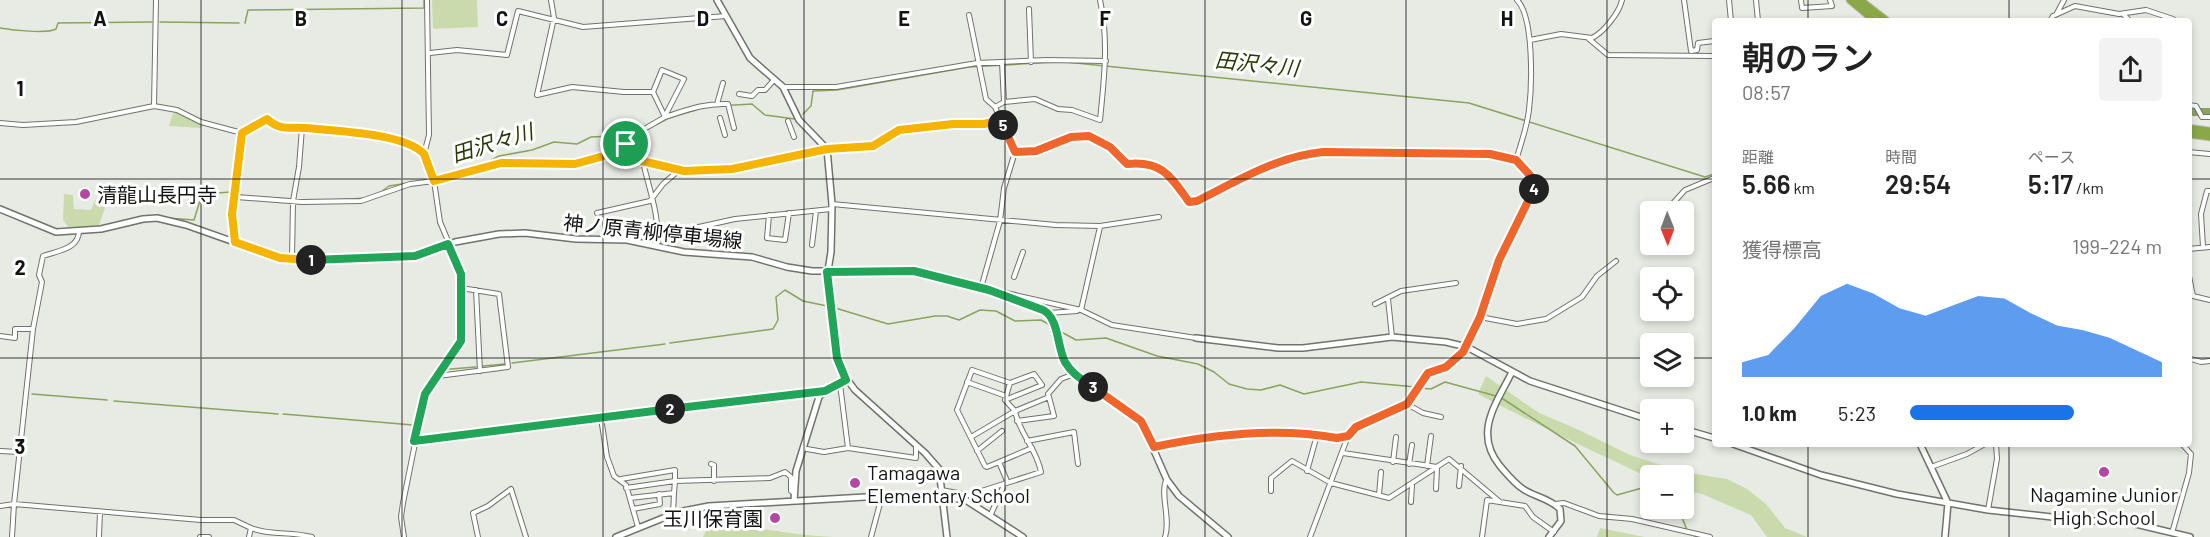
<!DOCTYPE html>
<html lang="ja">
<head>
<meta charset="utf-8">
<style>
  :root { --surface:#fff; --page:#f2f2f2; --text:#222; --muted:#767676; --accent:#1a73e8 }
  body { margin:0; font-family:Barlow,"Noto Sans JP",sans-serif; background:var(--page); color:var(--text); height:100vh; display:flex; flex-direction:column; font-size:22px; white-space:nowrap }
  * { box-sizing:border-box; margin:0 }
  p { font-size:20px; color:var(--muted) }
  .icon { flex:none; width:33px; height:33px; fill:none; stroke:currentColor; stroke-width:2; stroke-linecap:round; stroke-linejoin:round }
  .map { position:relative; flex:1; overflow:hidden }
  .panel { position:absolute; left:1712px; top:18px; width:480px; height:429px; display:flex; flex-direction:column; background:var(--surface); border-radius:6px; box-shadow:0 3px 9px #0003 }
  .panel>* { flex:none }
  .needle { width:39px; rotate:179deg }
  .tools { position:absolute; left:1640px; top:201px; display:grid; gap:12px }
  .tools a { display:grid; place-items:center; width:54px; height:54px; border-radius:6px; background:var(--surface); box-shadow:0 3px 9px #0003; font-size:30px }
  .pin { position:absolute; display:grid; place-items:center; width:51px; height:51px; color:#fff; margin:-26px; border:3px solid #fff; border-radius:50%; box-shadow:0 2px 6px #0007 }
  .km { position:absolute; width:30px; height:30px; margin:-15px; border-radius:50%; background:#222; color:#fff; font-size:16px; line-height:30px; text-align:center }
  .round { display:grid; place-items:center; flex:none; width:63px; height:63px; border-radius:6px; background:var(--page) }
  .overview { display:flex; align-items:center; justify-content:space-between; height:102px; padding:0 30px }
  h1 { font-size:33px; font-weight:600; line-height:45px }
  .metrics { display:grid; grid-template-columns:repeat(3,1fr); gap:9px; height:102px; padding:6px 30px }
  .metrics div { display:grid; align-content:center }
  .metrics b { font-size:26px; font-weight:600 }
  .metrics small { font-size:16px; font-weight:400 }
  .metrics p { font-size:16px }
  .chart { height:168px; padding:12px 30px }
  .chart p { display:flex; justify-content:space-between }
  .chart svg { width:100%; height:108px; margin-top:6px; fill:var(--accent); opacity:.7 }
  ul { padding:0 30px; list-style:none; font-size:20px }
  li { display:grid; grid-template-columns:96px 72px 1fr; align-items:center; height:45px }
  li i { height:15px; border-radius:8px; background:var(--accent) }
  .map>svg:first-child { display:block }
  .green { fill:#c9daac }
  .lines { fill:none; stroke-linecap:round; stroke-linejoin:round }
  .stream { stroke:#8ba260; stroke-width:1.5 }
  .river { stroke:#8ba260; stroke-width:8 }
  .street-casing { stroke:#70736c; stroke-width:6 }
  .secondary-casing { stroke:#70736c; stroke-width:8 }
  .highway-casing { stroke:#c6c7c6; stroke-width:9 }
  .street { stroke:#fff; stroke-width:4 }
  .secondary { stroke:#fff; stroke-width:5 }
  .highway { stroke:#8aa848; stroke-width:7 }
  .split-1-casing { stroke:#fff; stroke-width:12 }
  .split-2-casing { stroke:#fff; stroke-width:12 }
  .split-3-casing { stroke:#fff; stroke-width:12 }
  .split-4-casing { stroke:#fff; stroke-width:12 }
  .split-5-casing { stroke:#fff; stroke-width:12 }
  .split-6-casing { stroke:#fff; stroke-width:12 }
  .split-1 { stroke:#f5b400; stroke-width:8 }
  .split-2 { stroke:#22a559; stroke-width:8 }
  .split-3 { stroke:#22a559; stroke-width:8 }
  .split-4 { stroke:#f0652b; stroke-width:8 }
  .split-5 { stroke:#f0652b; stroke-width:8 }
  .split-6 { stroke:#f5b400; stroke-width:8 }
  .grid { fill:none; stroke:#131412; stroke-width:1.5; stroke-opacity:0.55 }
  .poi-dot { fill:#b547a4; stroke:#fff; stroke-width:2 }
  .labels { text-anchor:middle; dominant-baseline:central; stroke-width:6; stroke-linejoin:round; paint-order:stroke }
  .poi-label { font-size:20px; fill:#131412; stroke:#fff; text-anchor:start }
  .street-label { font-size:20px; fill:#131412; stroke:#fff }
  .water-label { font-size:21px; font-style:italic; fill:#293703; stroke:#fff }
  .grid-label { font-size:20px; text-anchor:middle; font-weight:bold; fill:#131412; stroke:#fff; stroke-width:6; stroke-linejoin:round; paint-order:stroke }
</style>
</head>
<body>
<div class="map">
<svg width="2210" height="537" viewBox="0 0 2210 537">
  <rect width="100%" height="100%" fill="#e8ebe3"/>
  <path class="green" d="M 432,0 L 477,0 L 478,27 L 433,29 Z
    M 174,110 L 203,124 L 201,128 L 169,126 Z
    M 64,194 L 73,195 L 74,209 L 91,210 L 95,200 L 107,202 L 99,225 L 69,228 L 63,220 Z
    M 1486,376 L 1539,413 L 1579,430 L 1630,455 L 1683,472 L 1727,479 L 1747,489 L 1766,504 L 1785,528 L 1807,537 L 1767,537 L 1751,515 L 1702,494 L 1683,490 L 1683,476 L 1650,476 L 1650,478 C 1592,451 1535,424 1478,394 Z
    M 710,522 C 751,526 791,535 833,537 L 703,537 Z
    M 1600,528 L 1645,537 L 1597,537 Z"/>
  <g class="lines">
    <path class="stream" d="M 160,22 L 239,23
      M 245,23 L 248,10 L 424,8 L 424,0
      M 0,28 C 12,30 47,34 56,29 L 58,23 L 152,22
      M 1066,62 L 1469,103 L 1705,177 L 1714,174
      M 718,106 L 752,104 L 765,115 L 795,119
      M 803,114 L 811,106 L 813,91 L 837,90 L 969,67 L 1055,62
      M 483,165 L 499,156 L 532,150 L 554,142 L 577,144 L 591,137 L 636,135 L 669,118 L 696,110
      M 438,176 L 461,171
      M 381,192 L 389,186 L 421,181
      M 334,200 L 366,198
      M 167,218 L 194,220 L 202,194 L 231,192 L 244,196 L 291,199
      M 832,307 L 888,324 L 935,316 L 947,316 L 959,320 L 980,310 L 996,311 L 1015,321 L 1041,320 L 1052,326
      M 1056,329 L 1076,340 L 1106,338 L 1157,356 L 1198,364 L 1214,372 L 1229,384 L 1247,389 L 1261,390 L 1280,385 L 1304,394 L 1361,382 L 1416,387
      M 670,343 L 773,329 L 778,320 L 776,297 L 785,290 L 803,301 L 827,306
      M 512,363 L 665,344
      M 483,366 L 505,364
      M 1420,388 L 1431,389 L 1445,382 L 1496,396
      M 32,394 L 107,400
      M 1500,397 L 1575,446 L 1614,493 L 1617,495 L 1642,488 L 1650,490
      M 114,401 L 278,414
      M 283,414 L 413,425 L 423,389 L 438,370 L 476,367
      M 1678,508 L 1687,530
      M 1692,535 L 1698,537"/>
    <path class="river" d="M 2188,112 L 2210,112"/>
    <g class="street-casing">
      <path id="street" d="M 551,0 L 554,18 L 537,95 L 572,87 L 624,92 L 653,92 L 665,117 L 639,132 L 626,134 L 626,144
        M 1684,0 L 1691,51 L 1697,50 L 1698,43 L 1714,41
        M 1729,0 L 1731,21
        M 1756,0 L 1758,21
        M 1801,0 L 1802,8 L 1832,6 L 1830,0
        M 1029,9 L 1031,62
        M 2057,13 L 2064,0
        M 969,15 L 986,99 L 995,107 L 1015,152 L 1004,188 L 1000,221 L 981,288
        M 2124,15 L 2130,21
        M 2050,21 L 2053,16 L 2075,6 L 2119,14 L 2146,10 L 2173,19
        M 1589,39 L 1608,55 L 1714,56
        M 1530,40 L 1561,34 L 1592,38 C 1604,32 1619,13 1622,0
        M 430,53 L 457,50 L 507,55 L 518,11 L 583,27 L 726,16
        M 1002,62 L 1004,102
        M 783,87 L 836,87 L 977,63 L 1047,60 L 1106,61
        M 653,92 L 662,70 L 684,79 L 665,116
        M 739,94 L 752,96 L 758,90 L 765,90 L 774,80
        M 717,104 L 723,83
        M 2188,105 L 2196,106 L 2202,117 L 2210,117
        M 154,106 L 156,0
        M 995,107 L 1004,102 L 1035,99 L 1058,109 L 1072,110 L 1100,120 C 1104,80 1109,40 1100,0
        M 665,117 C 687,110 704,103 728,104 L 734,128
        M 720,118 L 725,135
        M 788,121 L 794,137
        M 0,123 L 23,125 L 76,122 L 154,106 L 177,110 L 201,122 L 242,133 L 267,119 L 283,129 L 302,128 L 355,133 L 389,139 L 420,150 L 434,181 L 440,222 L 460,269 L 461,341 L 425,394 L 403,503 L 401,517 L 404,537
        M 1015,152 L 1036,151 L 1071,137 L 1089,136 L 1110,147 L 1127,164 C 1163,160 1171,177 1189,202 L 1197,201 C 1237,181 1278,156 1323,151 L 1490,154 L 1516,160 L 1536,182 L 1499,260 L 1480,317 L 1463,352 L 1446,367 L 1428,373 L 1407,404 L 1356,427 L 1348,436 L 1310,537
        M 2188,152 L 2210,154
        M 424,154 L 429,135 L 427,0
        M 1516,160 C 1521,144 1527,127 1529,110 C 1532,85 1534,17 1517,0
        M 642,161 L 684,171 L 732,169 L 827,149 L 873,146 L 899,130 L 953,124 L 984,124 L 1001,120
        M 236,197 L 302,202 L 361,201 L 410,184 L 434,181 L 491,164 L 575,164 L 611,154 L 626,144 L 640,145 C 644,179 661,211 657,245
        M 832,204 L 1056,225 L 1100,226 L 1159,217
        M 1665,212 L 1685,190 L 1714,178
        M 597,213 L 650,201 L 663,184 L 678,171
        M 769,215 L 767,238 L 785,240 L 789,213
        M 79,231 C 79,249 57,251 43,256 L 39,275 L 42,282 L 33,329 L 14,504 L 201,520 L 234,520 L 251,528
        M 658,236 L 735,219 L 831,209
        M 235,242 L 233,215 L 242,133
        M 812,245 L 816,211
        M 2203,247 L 2201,214 L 2207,191 L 2210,191
        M 2188,249 L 2210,247
        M 292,259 L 293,201 L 299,167 L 302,128
        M 2188,271 L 2193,296 L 2210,300
        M 1014,277 L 1023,252
        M 476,290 L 480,371
        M 993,290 L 1081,310 L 1112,325 L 1196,338
        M 1388,299 L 1392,337
        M 1375,304 L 1401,291 L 1456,283
        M 1081,310 L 1100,227
        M 1049,313 L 1077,311
        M 1480,317 L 1517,324 L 1546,319 L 1582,297 L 1597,276 L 1616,261
        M 0,336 L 15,338 L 15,329 L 33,329
        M 2188,358 L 2201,362 L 2210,361
        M 438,376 L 508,367 L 499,294 L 461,288
        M 967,382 L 1006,396
        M 840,384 L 848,448
        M 1049,397 L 1048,394 L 1061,379 L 1074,374
        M 1005,400 L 1015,411 L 1049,397 L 1054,416 L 1017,421
        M 1407,404 L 1423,413 L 1441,417
        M 601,418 L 607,457 L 614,476 L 626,485 L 638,527
        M 414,441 L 824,391
        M 1027,441 L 1074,432 L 1078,464
        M 1154,447 L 1176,441 L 1262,431 L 1289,435 L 1348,436
        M 807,449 L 824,452 L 848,448 L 916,458 L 916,446
        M 0,451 L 19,452
        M 977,451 L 1002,431
        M 1343,453 L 1437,467
        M 999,462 L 1032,448
        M 1393,462 L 1396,437
        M 711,464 L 714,465 L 714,481
        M 1409,464 L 1412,445
        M 1427,466 L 1431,436
        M 1931,467 L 1967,454 L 1985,444
        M 1307,471 L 1317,435
        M 621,479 L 675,470 L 675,481 L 770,478 L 785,472 L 791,477 L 791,491 L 794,493
        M 1007,481 L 999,462 L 987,467 L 985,466 L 957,410 L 972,370 L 1010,383 L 1034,374 L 1042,385 L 1005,400 L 1010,383
        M 1459,486 L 1461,466
        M 626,488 L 675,481 L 674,493
        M 1436,489 L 1437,468
        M 941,490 L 969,495 L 1041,472 C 1037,449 1019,433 1015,411 L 971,437
        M 1271,491 L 1271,478 L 1292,461 L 1331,483 L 1389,498 L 1449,459 L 1500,502
        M 1379,495 L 1381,472
        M 630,498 L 674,493 L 673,514
        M 1411,502 L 1412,485
        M 1555,504 L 1564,503 L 1599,516 L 1632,519 L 1710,537
        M 0,506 L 14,504 L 12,537
        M 633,509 L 660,504 L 659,494
        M 1988,510 L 1997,459 L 1996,444
        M 991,514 L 1005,483
        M 2172,533 L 2189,473 L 2191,454 L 2182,444
        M 99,537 L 100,512
        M 200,537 L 209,537
        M 249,537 L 251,528 C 271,536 291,531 312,537
        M 478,537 L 473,513 L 488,506 L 511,489 L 526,537
        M 871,537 L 882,496
        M 1165,537 C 1171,518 1160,496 1166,480
        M 1482,537 L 1487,500 L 1525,506 L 1533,517 L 1554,532"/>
    </g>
    <g class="secondary-casing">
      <path id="secondary" d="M 717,0 L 750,58 L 783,87 L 799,120 L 827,149 L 832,204 L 831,252 L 827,277 L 834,343 L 841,371 L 855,390 L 925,453 L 939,469 L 947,537
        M 0,209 L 56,232 L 101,229 L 143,219 L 157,218 L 186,225 L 271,255 L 300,261 L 415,256 L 455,242 L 499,234 L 525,233 L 576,239 L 627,240 L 684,252 L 752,257 L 787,267 L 812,271 L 914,271 L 989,290 L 1049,313 L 1063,358 L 1074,374 L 1141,421 L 1167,480 L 1179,496 L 1228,537
        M 1196,338 L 1278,348 L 1303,348 L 1392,337 L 1446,342 L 1467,347 L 1530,381 L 1650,420
        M 1512,372 C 1496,404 1473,433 1500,466 C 1507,474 1514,483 1523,489 C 1535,497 1549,498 1560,509 L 1561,521 L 1549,537
        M 1683,429 L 1714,438
        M 1733,444 L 1821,475 L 1897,494 L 1988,510 L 2088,521 L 2123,521 L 2190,537
        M 1920,444 L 1948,503 L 1945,537
        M 794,501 L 796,471 L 819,397 L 825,391 L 846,380
        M 616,537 L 678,512 L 709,506 L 882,496 L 964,499 L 1023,537"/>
    </g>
    <g class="highway-casing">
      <path id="highway" d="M 1850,0 L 1875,21
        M 1860,0 L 1887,21
        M 2188,128 L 2210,131
        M 2188,134 L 2210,137"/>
    </g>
    <use href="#street" class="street"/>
    <use href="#secondary" class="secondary"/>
    <use href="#highway" class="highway"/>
  </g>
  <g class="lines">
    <g class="split-1-casing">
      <path id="split-1" d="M 311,260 L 280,258 L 235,242 L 232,214 L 242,133 L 267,119 C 280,131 290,127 306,128 C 334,131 405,133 424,154 L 434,181 L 501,163 L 575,164 L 611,154 L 626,144"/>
    </g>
    <g class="split-2-casing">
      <path id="split-2" d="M 311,260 L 415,256 L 448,244 L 461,274 L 461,341 L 425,394 L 414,441 L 670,409"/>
    </g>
    <g class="split-3-casing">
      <path id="split-3" d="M 670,409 L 825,391 L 846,380 L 837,358 L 827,272 L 914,271 L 989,290 L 1043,310 C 1059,318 1057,347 1065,362 C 1072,374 1082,379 1093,387"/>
    </g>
    <g class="split-4-casing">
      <path id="split-4" d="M 1093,387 L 1141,421 L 1154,447 C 1214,434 1276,427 1337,438 L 1348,436 L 1356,427 L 1407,404 L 1428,373 L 1446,367 L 1463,352 L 1480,317 L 1499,260 L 1534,189"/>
    </g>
    <g class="split-5-casing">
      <path id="split-5" d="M 1003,125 L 1015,152 L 1036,151 L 1071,137 L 1089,136 L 1110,147 L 1127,164 C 1162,160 1171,177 1189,202 L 1197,201 C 1237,181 1278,156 1323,152 L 1490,154 L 1516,160 L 1536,182 L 1534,189"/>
    </g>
    <g class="split-6-casing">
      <path id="split-6" d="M 626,144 L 640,145 L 642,161 L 684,171 L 732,169 L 827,149 L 873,146 L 899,130 L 953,124 L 984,124 L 1001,120 L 1003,125"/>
    </g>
    <use href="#split-1" class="split-1"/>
    <use href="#split-2" class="split-2"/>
    <use href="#split-3" class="split-3"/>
    <use href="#split-4" class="split-4"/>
    <use href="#split-5" class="split-5"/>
    <use href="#split-6" class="split-6"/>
  </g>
  <path class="grid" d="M 201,0 L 201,537M 402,0 L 402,537M 603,0 L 603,537M 804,0 L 804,537M 1005,0 L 1005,537M 1205,0 L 1205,537M 1406,0 L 1406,537M 1607,0 L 1607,537M 1808,0 L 1808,21M 2009,0 L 2009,21M 0,179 L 1714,179M 2188,179 L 2210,179M 0,358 L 1650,358M 1683,358 L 1714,358M 2188,358 L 2210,358M 1808,444 L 1808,537M 2009,444 L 2009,537"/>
  <g class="poi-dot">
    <circle cx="85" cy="194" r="6"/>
    <circle cx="2104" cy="472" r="6"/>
    <circle cx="855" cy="483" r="6"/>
    <circle cx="775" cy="518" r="6"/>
  </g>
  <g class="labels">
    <g class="poi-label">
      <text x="97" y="194">清龍山長円寺</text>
      <text x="867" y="472">Tamagawa<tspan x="867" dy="23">Elementary School</tspan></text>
      <text x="2104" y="494" text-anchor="middle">Nagamine Junior<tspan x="2104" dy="23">High School</tspan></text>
      <text x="763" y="518" text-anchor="end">玉川保育園</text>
    </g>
    <g class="street-label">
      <text transform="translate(653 231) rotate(6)">神ノ原青柳停車場線</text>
    </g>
    <g class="water-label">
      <text transform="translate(1257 63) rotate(6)">田沢々川</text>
      <text transform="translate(492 142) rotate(-17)">田沢々川</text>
    </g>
  </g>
  <g class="grid-label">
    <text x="100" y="26">A</text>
    <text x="301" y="26">B</text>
    <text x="502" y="26">C</text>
    <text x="703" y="26">D</text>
    <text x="904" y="26">E</text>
    <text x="1105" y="26">F</text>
    <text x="1306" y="26">G</text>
    <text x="1507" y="26">H</text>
    <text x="20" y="96">1</text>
    <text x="20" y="275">2</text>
    <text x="20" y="454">3</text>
  </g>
</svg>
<div class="tools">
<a><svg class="needle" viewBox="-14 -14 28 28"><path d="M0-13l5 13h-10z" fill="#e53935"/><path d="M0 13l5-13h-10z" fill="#767676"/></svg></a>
<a><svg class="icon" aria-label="locate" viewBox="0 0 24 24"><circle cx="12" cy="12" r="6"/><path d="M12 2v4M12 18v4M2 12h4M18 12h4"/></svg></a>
<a><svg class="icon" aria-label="layers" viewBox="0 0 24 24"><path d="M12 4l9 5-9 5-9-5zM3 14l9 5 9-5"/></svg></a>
<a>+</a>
<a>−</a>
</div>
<div class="pin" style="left:626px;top:144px;background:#1e9e55"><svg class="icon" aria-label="arrive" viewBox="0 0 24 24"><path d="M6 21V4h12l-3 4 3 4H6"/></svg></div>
<b class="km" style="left:311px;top:260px">1</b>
<b class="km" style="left:670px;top:409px">2</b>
<b class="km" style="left:1093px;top:387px">3</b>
<b class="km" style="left:1534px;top:189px">4</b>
<b class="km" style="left:1003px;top:125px">5</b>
<section class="panel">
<div class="overview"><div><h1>朝のラン</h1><p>08:57</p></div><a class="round"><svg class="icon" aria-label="share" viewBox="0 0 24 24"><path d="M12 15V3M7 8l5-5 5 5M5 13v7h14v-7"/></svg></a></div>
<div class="metrics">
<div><p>距離</p><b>5.66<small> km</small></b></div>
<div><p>時間</p><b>29:54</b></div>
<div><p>ペース</p><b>5:17<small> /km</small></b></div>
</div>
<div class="chart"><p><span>獲得標高</span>199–224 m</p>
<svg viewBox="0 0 160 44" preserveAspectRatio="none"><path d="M0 44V38L10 35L20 24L30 11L40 6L50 10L60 16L70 19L80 15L90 11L100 12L110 18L120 23L130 25L140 28L150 33L160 38V44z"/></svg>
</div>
<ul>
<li><b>1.0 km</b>5:23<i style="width:65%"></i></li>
</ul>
</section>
</div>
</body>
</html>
